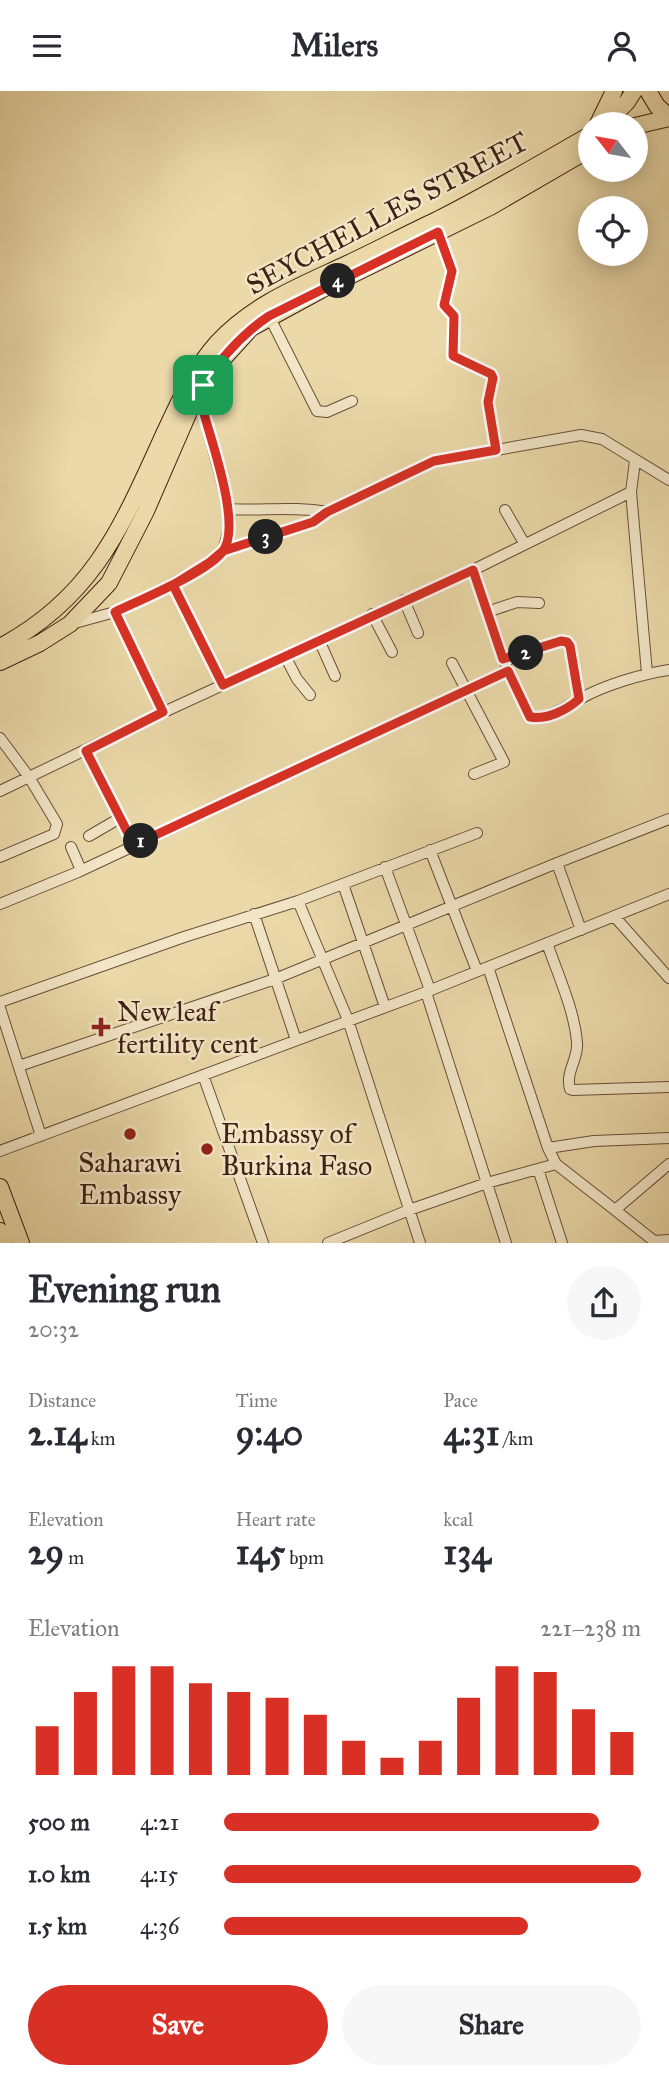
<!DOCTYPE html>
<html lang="en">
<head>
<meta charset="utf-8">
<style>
  :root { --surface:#fff; --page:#f7f7f7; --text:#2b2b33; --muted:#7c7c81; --accent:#d93025 }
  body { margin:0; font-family:"IM FELL Great Primer",serif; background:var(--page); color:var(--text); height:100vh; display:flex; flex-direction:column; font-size:26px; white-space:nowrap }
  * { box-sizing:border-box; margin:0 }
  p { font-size:23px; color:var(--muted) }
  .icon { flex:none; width:38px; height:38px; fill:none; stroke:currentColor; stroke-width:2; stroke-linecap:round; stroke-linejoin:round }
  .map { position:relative; height:1152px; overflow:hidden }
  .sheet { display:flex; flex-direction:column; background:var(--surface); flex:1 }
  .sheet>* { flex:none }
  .needle { width:46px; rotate:301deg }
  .fabs { position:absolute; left:578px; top:21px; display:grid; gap:14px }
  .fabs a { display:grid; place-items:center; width:70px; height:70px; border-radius:50%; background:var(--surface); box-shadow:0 4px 18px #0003; font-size:35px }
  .pin { position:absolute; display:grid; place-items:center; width:60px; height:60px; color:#fff; margin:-30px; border-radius:14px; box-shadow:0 4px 10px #0006 }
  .km { position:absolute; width:35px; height:35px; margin:-18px; border-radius:50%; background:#222; color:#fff; font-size:19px; line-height:35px; text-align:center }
  .round { display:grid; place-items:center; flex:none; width:74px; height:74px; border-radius:37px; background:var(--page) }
  .overview { display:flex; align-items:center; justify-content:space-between; height:119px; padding:0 28px }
  h1 { font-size:38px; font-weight:700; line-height:52px }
  .metrics { display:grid; grid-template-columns:repeat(3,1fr); gap:10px; height:119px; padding:7px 28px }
  .metrics div { display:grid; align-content:center }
  .metrics b { font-size:35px; font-weight:700 }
  .metrics small { font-size:19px; font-weight:400 }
  .metrics p { font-size:19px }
  .chart { height:196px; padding:14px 28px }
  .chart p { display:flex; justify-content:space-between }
  .chart svg { width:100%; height:126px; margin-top:7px; stroke:var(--accent); stroke-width:6 }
  .cta { display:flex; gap:14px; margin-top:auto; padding:14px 28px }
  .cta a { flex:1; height:80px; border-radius:42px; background:var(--accent); color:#fff; font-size:28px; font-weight:700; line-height:80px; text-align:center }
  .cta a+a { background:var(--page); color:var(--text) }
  ul { padding:0 28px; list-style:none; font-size:23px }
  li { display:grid; grid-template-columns:112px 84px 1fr; align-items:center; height:52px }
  li i { height:18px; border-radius:9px; background:var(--accent) }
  header { display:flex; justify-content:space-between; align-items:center; height:91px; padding:0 28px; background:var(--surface); font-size:32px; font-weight:700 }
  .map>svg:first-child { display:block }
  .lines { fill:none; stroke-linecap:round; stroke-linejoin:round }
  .street-casing { stroke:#6b4e39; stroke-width:12 }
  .primary-casing { stroke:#402014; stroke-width:18 }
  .street { stroke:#f2e6c7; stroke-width:10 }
  .primary { stroke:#ebd9a9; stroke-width:16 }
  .route-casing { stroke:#fff; stroke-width:14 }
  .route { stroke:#d93025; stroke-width:9 }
  .poi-dot { fill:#8f2418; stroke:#f2e6c7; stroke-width:2.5 }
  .labels { text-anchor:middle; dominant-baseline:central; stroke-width:5; stroke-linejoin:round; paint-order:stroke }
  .street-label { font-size:28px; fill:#402014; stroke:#f2e6c7 }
  .poi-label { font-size:28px; fill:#402014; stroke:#f2e6c7; text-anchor:start }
</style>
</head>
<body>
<header><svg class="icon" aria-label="menu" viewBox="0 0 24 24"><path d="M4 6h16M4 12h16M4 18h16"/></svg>Milers<svg class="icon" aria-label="person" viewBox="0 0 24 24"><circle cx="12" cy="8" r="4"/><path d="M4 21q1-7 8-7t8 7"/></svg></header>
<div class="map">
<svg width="669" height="1152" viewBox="0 0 669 1152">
  <rect width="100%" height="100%" fill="#ebd9a9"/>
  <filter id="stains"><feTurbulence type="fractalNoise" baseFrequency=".00286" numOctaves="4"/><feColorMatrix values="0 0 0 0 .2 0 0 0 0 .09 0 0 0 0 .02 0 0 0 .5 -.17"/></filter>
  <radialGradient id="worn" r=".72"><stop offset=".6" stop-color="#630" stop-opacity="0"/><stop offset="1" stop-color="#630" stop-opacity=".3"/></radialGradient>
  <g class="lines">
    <g class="street-casing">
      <path id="street" d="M 438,141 L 452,180 L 444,214 L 454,225 L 453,265 L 491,283 L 493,287 L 488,311 L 496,360
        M 269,225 L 317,320 L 327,321 L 352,310
        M 192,304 L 203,319 L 229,418 L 230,434 L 223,460
        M 631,401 L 647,582
        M 229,418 C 261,420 295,415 327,421
        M 505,419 L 524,452
        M 473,479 L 508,580 L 530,626 C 549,629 565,616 580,608 C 604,594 642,583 669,579
        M 173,493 L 223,594
        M 404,509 L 418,542
        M 115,521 L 164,621
        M 487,521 L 517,511 L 539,512
        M 372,523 L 392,561
        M 71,533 L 115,521 L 173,493 L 210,471 L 223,460 L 313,431 L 327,421 L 434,370 L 581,344 L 602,348 L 669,389
        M 319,549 L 335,585
        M 285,565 L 297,588 L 310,604
        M 503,568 L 561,550 L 567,551 L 570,555 L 579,608
        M 452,572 L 504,671 L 474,683
        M 0,647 L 29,686 L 57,733 L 54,743 L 0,766
        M 86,660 L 134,754
        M 0,700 L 164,621 L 473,479 L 631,401 L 635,370
        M 89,745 L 120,727
        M 71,756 L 81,779
        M 430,759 L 477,880
        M 557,772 L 581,839
        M 385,776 L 430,899
        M 343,793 L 385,916
        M 298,810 L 348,929 L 420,1152
        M 0,813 L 78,781 L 508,580
        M 254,823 L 296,949
        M 614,825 L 669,887
        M 547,852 C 558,884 574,918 577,951 C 579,967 565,981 570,998 L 573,999 L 669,996
        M 426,901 L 506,1152
        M 0,911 L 184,846 L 298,810 L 477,742
        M 0,917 L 41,1045
        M 19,975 L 275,888 L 557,772 L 669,728
        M 203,984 L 263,1152
        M 548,1057 L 594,1050 L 669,1047
        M 0,1060 L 426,901 L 669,803
        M 556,1073 L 615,1119
        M 669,1073 L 615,1119 L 654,1150 L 669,1149
        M 538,1078 L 562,1152
        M 328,1152 L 409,1119 L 487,1092 L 556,1073 L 548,1057 L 488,876"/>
    </g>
    <g class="primary-casing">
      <path id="primary" d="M 648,0 L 657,15 L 669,26
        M 598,33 L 614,0
        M 605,33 L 627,11 L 634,0
        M 635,35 L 669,27
        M 0,556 C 94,506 122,435 164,343 C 179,311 193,279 217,252 C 253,213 300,195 347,173 C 377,159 407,143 437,129 C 489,103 539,73 590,44
        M 0,571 L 40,552 L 70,533 L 109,492 L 146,420 L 195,307 L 213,279 L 251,237 L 321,199 L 490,116 L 590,58
        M 0,1096 L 21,1152
        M 0,1140 L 4,1152"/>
    </g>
    <use href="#street" class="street"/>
    <use href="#primary" class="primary"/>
  </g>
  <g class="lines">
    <g class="route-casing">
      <path id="route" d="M 203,294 L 195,307 L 203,319 C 211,350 242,434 223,460 C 208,481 140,509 115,521 L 163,621 L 86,660 L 134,754 L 508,580 L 530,626 C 547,629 567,619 579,608 L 570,555 L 567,551 L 561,550 L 503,568 L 473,479 L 223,594 L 173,494 L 210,471 L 223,460 L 313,431 L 327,421 L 434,370 L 496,359 L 488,311 L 493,287 L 491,283 L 453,265 L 454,225 L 444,214 L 452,180 L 438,141 L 269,225 C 242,243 221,267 203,294"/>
    </g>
    <use href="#route" class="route"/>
  </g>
  <g class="poi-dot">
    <path d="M97.5 925.5h7v7h7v7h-7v7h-7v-7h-7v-7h7z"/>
    <circle cx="130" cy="1043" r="7"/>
    <circle cx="207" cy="1058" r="7"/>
  </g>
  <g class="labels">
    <g class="street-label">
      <text transform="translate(387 122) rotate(-28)">SEYCHELLES STREET</text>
    </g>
    <g class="poi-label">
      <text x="117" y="920">New leaf<tspan x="117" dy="32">fertility cent</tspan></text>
      <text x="221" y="1042">Embassy of<tspan x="221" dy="32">Burkina Faso</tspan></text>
      <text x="130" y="1071" text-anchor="middle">Saharawi<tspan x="130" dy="32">Embassy</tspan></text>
    </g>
  </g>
  <rect width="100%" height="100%" filter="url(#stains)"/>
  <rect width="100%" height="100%" fill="url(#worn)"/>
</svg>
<div class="fabs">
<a><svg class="needle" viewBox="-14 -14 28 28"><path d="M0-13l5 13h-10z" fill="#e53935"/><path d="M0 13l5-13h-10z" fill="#7c7c81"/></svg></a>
<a><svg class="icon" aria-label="locate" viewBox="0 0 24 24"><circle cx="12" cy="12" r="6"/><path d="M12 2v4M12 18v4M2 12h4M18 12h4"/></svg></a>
</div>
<div class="pin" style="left:203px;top:294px;background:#1e9e55"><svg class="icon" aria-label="arrive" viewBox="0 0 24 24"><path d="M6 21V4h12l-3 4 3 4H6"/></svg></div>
<b class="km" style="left:141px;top:750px">1</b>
<b class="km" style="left:526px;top:562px">2</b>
<b class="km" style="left:266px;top:446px">3</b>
<b class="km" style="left:338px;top:190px">4</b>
</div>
<section class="sheet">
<div class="overview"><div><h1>Evening run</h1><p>20:32</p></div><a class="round"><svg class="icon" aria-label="share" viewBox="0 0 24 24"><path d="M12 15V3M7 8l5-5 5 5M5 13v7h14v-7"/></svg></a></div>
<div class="metrics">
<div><p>Distance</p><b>2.14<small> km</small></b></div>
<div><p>Time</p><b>9:40</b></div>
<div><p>Pace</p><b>4:31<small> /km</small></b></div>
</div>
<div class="metrics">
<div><p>Elevation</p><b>29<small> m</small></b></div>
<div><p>Heart rate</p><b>145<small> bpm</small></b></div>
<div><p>kcal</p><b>134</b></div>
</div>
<div class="chart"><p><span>Elevation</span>221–238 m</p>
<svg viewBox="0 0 160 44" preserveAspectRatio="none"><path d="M5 44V27M15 44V15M25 44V6M35 44V6M45 44V12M55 44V15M65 44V17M75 44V23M85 44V32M95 44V38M105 44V32M115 44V17M125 44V6M135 44V8M145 44V21M155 44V29"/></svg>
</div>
<ul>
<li><b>500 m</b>4:21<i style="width:90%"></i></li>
<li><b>1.0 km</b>4:15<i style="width:100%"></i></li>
<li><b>1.5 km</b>4:36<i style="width:73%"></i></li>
</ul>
<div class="cta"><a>Save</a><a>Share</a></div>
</section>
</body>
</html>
